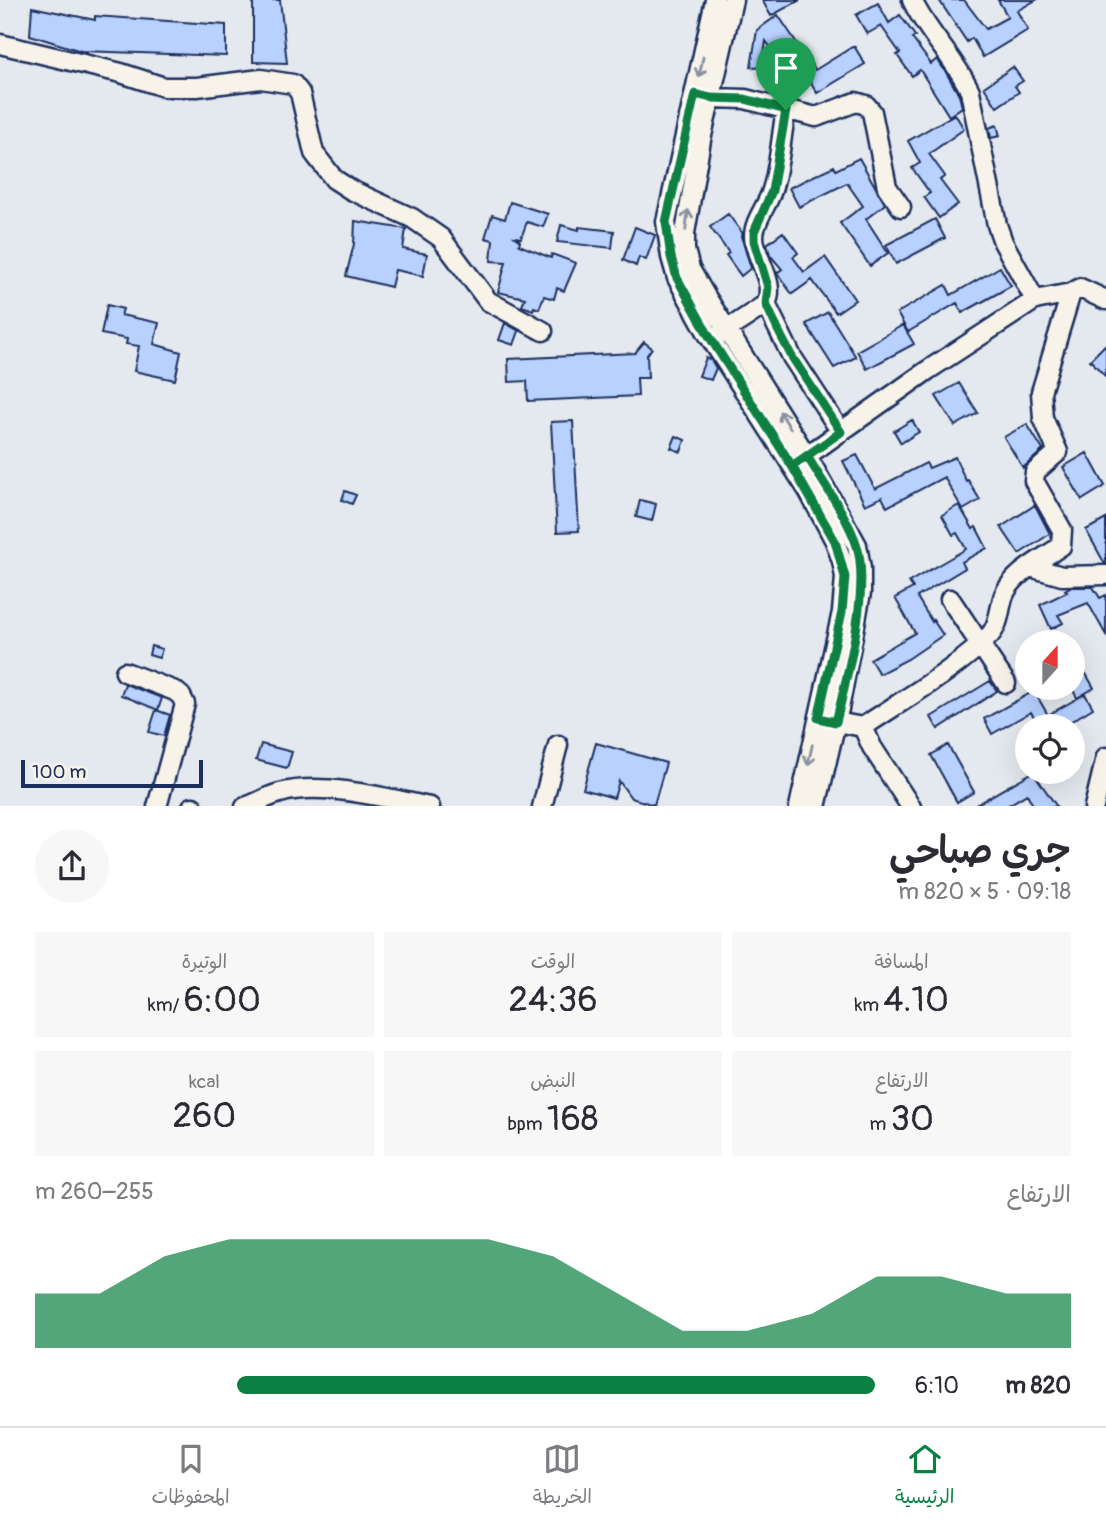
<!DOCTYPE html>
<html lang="ar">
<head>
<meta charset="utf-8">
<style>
  :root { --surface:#fff; --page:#f7f7f7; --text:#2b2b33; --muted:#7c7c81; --line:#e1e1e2; --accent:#0b8043 }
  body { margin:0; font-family:Pangolin,"Playpen Sans Arabic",sans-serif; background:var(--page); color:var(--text); direction:rtl; height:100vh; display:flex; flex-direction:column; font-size:26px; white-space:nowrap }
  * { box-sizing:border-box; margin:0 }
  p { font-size:23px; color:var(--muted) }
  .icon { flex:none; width:38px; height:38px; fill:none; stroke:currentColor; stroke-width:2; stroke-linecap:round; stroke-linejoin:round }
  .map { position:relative; height:806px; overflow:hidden; direction:ltr }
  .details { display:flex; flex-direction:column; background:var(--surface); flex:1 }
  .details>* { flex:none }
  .needle { width:46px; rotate:21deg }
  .tools { position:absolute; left:1015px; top:630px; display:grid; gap:14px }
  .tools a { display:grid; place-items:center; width:70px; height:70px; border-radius:50%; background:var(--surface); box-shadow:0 7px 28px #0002; font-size:35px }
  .scale { position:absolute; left:21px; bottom:18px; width:182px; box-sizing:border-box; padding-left:7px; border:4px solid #1b2f5e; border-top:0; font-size:19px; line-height:24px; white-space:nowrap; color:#1b2f5e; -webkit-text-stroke:5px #f7f3e8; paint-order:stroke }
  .pin { position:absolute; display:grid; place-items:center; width:60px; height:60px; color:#fff; margin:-72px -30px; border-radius:50% 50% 50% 0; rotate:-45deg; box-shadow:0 0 7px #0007 }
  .pin .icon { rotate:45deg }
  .round { display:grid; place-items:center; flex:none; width:74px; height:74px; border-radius:37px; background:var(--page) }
  .overview { display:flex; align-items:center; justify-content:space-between; height:119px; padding:0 35px }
  h1 { font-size:38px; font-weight:600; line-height:52px }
  .metrics { display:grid; grid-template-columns:repeat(3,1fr); gap:10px; height:119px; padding:7px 35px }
  .metrics div { display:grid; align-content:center; border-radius:0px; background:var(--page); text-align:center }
  .metrics b { font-size:35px; font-weight:600 }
  .metrics small { font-size:19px; font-weight:400 }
  .metrics p { font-size:19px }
  .chart { height:196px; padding:14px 35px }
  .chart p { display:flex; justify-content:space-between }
  .chart svg { width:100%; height:126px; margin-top:7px; fill:var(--accent); opacity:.7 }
  ul { padding:0 35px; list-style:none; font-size:23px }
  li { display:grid; grid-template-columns:112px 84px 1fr; align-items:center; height:52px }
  li i { height:18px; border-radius:9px; background:var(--accent) }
  .menu { display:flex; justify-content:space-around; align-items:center; height:98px; border-top:2px solid var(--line); background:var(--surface); font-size:19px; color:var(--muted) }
  .menu a { display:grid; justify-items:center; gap:4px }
  .menu .active { color:var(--accent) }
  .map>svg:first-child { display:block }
  .building { fill:#b8d1ff; stroke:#1b2f5e; stroke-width:2 }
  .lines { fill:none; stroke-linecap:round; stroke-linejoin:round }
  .minor-casing { stroke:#1b2f5e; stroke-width:23 }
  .minor { stroke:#f7f3e8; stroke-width:18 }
  .oneway { stroke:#8991a3 }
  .route-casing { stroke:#fff; stroke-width:14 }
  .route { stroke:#0b8043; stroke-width:9 }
</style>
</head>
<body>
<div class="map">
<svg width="1106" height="807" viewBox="0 0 1106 807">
  <rect width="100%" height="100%" fill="#e4e9ef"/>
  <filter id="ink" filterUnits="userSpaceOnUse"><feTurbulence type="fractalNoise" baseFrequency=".0143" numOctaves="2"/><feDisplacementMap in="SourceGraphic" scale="14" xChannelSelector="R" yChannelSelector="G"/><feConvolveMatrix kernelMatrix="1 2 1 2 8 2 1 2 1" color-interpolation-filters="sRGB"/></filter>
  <g filter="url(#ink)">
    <path class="building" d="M 253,0 L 280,0 L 287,63 L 253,62 Z
      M 762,0 L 800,0 L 771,16 Z
      M 939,0 L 964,0 L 986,29 L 1008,17 L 998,0 L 1036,0 L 1017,11 L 1028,30 L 983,57 L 972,38 L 967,42 Z
      M 878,3 L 889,23 L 900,15 L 915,36 L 912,38 L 931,64 L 937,59 L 947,74 L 959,95 L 962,107 L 949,116 L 920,70 L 912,76 L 897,55 L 900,53 L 881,26 L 867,34 L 856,15 Z
      M 32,7 L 95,20 L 95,16 L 226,25 L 226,56 L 81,51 L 30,35 Z
      M 778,15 L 815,70 L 854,46 L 865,64 L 817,93 L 802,66 L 790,74 L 766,41 L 762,68 L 751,67 L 757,30 Z
      M 1013,67 L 1023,81 L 1015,86 L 1019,92 L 997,107 L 984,87 Z
      M 955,114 L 964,129 L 929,154 L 945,176 L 940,180 L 958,204 L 939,218 L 924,197 L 930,193 L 912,168 L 920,163 L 908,141 Z
      M 997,125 L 1000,136 L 991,138 L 989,128 Z
      M 859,158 L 885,204 L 866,219 L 888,253 L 870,266 L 840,223 L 863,206 L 847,183 L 799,207 L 789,188 L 834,166 L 836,170 Z
      M 510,202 L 548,214 L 543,227 L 527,222 L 521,238 L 515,237 L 520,241 L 519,245 L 551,258 L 552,254 L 576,263 L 564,291 L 557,288 L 554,299 L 544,296 L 539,309 L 534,307 L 533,310 L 522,306 L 525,298 L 498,292 L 506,262 L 491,261 L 493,240 L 485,238 L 492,215 L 505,219 Z
      M 728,214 L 743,234 L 741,236 L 751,268 L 741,276 L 726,255 L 729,253 L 710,227 Z
      M 935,219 L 945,238 L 896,264 L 886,245 Z
      M 355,221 L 406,229 L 403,249 L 427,254 L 423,276 L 395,270 L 391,287 L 346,276 L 354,244 Z
      M 561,225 L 579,230 L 579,227 L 614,231 L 612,248 L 557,242 Z
      M 635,227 L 655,235 L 646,260 L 639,257 L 636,266 L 623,260 Z
      M 783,232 L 798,253 L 793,257 L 804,272 L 825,257 L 855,300 L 836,313 L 812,280 L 792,294 L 777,273 L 782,269 L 770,255 L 767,244 Z
      M 1000,267 L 1011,286 L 962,313 L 957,303 L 908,332 L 897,313 L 946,285 L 951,295 Z
      M 107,305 L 123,309 L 121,315 L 159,323 L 154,344 L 181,352 L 175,380 L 134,371 L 139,346 L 126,344 L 127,339 L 101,334 Z
      M 828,312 L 856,357 L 834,368 L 806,324 Z
      M 505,323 L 519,331 L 514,345 L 499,340 Z
      M 903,325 L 914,344 L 867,369 L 857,351 Z
      M 644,342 L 652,348 L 647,355 L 648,378 L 637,378 L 638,396 L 528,401 L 527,381 L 509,382 L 508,359 L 635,353 Z
      M 1106,344 L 1106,377 L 1090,360 Z
      M 706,358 L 711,360 L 716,368 L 711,380 L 699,376 Z
      M 959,383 L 978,413 L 955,426 L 936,396 Z
      M 912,420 L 919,432 L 901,443 L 894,431 Z
      M 573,421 L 579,531 L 557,532 L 551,422 Z
      M 1027,424 L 1043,450 L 1023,468 L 1004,437 Z
      M 676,436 L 685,440 L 681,452 L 671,448 Z
      M 1087,453 L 1105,486 L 1082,500 L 1063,467 Z
      M 857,455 L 875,489 L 926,463 L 929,468 L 955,457 L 966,481 L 968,480 L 980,500 L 963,510 L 944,477 L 887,507 L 882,497 L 865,505 L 843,461 Z
      M 345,491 L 356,495 L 352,504 L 342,500 Z
      M 640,500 L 656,504 L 652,521 L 636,517 Z
      M 959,505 L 973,529 L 976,527 L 987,548 L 962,562 L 965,568 L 917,597 L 932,622 L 933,620 L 943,635 L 908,659 L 879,674 L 870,659 L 915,633 L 895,598 L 913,588 L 909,582 L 966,549 L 957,533 L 953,535 L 942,515 Z
      M 1035,505 L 1050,534 L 1019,554 L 1001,527 Z
      M 1106,519 L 1106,564 L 1105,564 L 1086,530 Z
      M 1070,587 L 1093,587 L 1100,598 L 1106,595 L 1106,635 L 1088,603 L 1058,615 L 1063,623 L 1051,629 L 1040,605 L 1067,592 L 1065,590 Z
      M 151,646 L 162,649 L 159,658 L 149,655 Z
      M 1073,651 L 1094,688 L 1077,698 L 1073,690 Z
      M 990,681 L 997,691 L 938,729 L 931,717 Z
      M 125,684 L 162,698 L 158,710 L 121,695 Z
      M 1034,691 L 1048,715 L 1085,694 L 1093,708 L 1063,726 L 1039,726 L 1031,712 L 992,734 L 984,719 Z
      M 156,710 L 170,715 L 164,736 L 149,732 Z
      M 596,743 L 666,763 L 654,805 L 631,798 L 619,781 L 614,798 L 583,789 Z
      M 261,744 L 292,752 L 287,768 L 256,760 Z
      M 948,745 L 974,792 L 957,802 L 931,755 Z
      M 1033,772 L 1057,807 L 1034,807 L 1027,794 L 1005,807 L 972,807 Z"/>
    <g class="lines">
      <g class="minor-casing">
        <path id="minor" d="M 715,0 L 666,222 L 671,257 L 677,278 L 709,336 L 809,492 L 835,541 L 842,561 L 845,577 L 842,612 L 799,807
          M 733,0 L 701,140 L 685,233 L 685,250 L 690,269 L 705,295 L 811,463 L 857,545 L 861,568 L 861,593 L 839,709 L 816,807
          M 912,0 C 927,33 955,58 970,91 L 997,225 L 1003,242 L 1035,300
          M 0,44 L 121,73 L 164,87 L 197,87 L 261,79 L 293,84 L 300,93 L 314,153 L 334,179 L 351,190 L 412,218 L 441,238 L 488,301 L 543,331
          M 702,96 L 711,98 L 745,99 L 816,117 L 856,102 L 866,105 L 872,112 L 887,187 L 901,207
          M 766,304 L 792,357 L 841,432
          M 719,335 L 766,304 C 777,282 754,258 754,236 C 754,220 768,205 772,190 C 780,165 781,136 786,110
          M 798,462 L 928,370 L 1035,300 L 1071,293
          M 1030,567 L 1062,576 L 1106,575
          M 950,599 L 1006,683
          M 125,672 L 175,691 L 181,696 L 185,704 L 157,807
          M 825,720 L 863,727 L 872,747 L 911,807
          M 863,727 C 901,701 959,668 990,635 C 1000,624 999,608 1004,595 C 1013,573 1043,559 1061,546 L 1062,530 L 1034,481 L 1035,472 L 1058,452 L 1043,418 L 1041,392 L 1071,293 L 1080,288 L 1106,300
          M 192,807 L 193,807
          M 245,807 C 257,803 268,796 280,793 C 321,781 388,798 430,807
          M 542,807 L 558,745
          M 1094,807 L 1106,757"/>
      </g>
      <use href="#minor" class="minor"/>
    </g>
    <defs><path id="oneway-shaft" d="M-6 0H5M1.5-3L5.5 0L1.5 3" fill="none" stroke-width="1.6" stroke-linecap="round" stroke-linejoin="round" transform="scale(1.75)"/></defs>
    <g class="oneway">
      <use href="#oneway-shaft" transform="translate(701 67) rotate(102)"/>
      <use href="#oneway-shaft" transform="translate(687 220) rotate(-83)"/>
      <use href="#oneway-shaft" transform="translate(785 420) rotate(-122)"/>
      <use href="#oneway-shaft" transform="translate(810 755) rotate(103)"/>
    </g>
  </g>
  <g class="lines" filter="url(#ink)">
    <g class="route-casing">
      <path id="route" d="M 786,110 L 745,99 L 711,98 L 695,94 L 666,222 L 671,257 L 677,278 L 709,336 L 792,466 L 807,456 C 823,483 848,517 857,546 C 870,590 847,677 836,722 L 818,718 L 842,612 L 845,577 L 835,541 L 792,466 L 841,432 L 792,357 L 779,332 L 766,304 L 768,287 L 754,241 L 754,232 L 772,191 L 786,110"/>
    </g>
    <use href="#route" class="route"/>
  </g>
</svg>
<div class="tools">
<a><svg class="needle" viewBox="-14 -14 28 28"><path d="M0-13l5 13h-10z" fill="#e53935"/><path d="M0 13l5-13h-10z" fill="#7c7c81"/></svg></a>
<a><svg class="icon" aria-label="locate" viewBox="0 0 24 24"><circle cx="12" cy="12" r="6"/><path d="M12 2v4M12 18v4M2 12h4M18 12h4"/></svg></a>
</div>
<div class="scale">100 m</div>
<div class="pin" style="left:786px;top:110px;background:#1e9e55"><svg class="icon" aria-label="arrive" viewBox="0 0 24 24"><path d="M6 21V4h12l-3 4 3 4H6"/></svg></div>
</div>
<section class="details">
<div class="overview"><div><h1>جري صباحي</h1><p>09:18 · 5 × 820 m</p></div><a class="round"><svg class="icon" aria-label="share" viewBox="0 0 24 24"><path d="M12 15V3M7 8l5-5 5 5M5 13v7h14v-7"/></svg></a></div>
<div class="metrics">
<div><p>المسافة</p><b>4.10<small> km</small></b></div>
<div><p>الوقت</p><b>24:36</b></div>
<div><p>الوتيرة</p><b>6:00<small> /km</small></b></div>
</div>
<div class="metrics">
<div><p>الارتفاع</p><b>30<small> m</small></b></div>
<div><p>النبض</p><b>168<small> bpm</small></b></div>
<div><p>kcal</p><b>260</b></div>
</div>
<div class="chart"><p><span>الارتفاع</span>255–260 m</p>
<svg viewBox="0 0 160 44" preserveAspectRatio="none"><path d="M0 44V25L10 25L20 12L30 6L40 6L50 6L60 6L70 6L80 12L90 25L100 38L110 38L120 32L130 19L140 19L150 25L160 25V44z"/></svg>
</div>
<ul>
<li><b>820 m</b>6:10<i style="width:76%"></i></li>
</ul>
</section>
<nav class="menu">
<a class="active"><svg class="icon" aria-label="home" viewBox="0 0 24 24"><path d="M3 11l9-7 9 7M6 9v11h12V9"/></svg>الرئيسية</a>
<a><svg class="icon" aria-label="map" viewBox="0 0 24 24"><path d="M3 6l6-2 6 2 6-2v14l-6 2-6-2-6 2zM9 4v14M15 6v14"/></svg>الخريطة</a>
<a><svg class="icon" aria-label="saved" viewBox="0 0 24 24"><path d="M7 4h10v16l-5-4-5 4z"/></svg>المحفوظات</a>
</nav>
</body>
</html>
